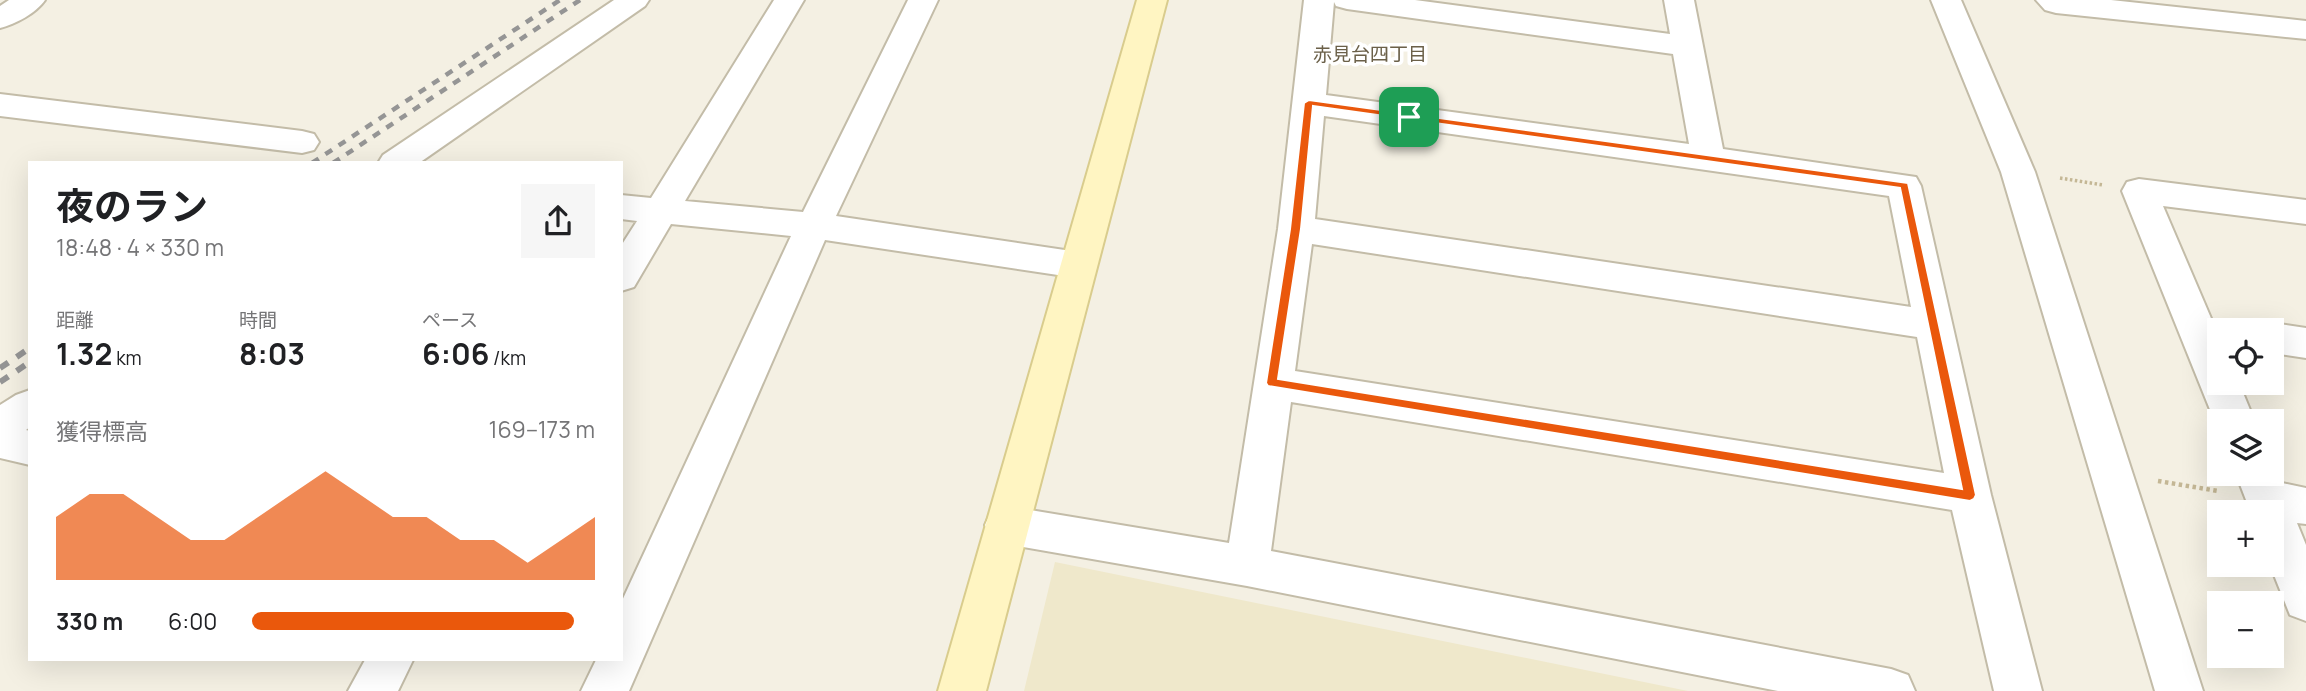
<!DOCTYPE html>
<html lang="ja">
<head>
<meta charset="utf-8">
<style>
  :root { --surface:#fff; --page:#f6f6f6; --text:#202124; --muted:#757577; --accent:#ea580c }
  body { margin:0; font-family:Manrope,"Noto Sans JP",sans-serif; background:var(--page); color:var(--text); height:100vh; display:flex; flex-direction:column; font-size:26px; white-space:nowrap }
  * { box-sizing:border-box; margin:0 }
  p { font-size:23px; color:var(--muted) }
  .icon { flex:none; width:38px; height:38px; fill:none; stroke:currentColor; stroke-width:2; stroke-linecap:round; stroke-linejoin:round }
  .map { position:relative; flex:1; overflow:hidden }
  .side { position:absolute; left:28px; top:161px; width:595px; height:500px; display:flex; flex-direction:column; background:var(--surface); border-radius:0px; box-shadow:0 7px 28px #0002 }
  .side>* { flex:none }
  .buttons { position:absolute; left:2207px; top:318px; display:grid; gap:14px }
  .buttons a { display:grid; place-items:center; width:77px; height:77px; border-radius:0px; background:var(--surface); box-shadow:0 7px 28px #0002; font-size:35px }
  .pin { position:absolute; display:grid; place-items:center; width:60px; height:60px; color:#fff; margin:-30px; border-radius:14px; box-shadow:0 4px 10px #0006 }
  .round { display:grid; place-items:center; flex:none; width:74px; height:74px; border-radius:0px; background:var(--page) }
  .summary { display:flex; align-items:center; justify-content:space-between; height:119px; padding:0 28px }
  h1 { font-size:38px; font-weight:700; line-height:52px }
  .stats { display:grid; grid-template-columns:repeat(3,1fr); gap:10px; height:119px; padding:7px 28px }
  .stats div { display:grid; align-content:center }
  .stats b { font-size:30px; font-weight:700 }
  .stats small { font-size:19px; font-weight:400 }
  .stats p { font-size:19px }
  .chart { height:196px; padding:14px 28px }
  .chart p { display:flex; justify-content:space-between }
  .chart svg { width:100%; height:126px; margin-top:7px; fill:var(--accent); opacity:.7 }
  ul { padding:0 28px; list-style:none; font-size:23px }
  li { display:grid; grid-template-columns:112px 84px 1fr; align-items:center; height:52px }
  li i { height:18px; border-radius:9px; background:var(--accent) }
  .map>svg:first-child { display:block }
  .education { fill:#efe8cb }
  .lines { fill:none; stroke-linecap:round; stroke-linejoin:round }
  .street-casing { stroke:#c3bca8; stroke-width:4 }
  .secondary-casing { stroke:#d9cc8d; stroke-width:4 }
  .path-far1 { stroke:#c4b795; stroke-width:3.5; stroke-dasharray:2.5 2.5; stroke-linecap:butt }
  .path { stroke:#c4b795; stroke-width:4.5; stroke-dasharray:3.5 3.5; stroke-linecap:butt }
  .street { fill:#fff; fill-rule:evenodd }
  .secondary { fill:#fff5c2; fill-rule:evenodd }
  .rail-far1 { stroke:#959595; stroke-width:4.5; stroke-dasharray:8 8; stroke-linecap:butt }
  .rail { stroke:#959595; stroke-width:6; stroke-dasharray:10 10; stroke-linecap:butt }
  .route { fill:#ea580c; stroke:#fff; stroke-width:2; fill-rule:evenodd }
  .labels { text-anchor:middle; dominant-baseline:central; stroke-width:7; stroke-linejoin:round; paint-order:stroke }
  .neighbourhood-label { font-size:19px; fill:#6b6049; stroke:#fff }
</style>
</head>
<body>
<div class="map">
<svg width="2306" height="691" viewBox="0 0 2306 691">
  <rect width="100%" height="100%" fill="#f4f0e3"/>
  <path class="education" d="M 1055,562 L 1688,691 L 1024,691 Z"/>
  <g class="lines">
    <g class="street-casing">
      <path id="street" d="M 9,0 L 45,0 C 36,13 16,24 0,28 L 0,6 Z
        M 614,0 L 649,0 L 645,6 L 419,163 L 378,163 L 383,155 Z
        M 774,0 L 804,0 L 685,201 L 803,212 L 908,0 L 938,0 L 836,216 L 1078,252 L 1091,255 L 1096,265 L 1091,275 L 1078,278 L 825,240 L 629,691 L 581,691 L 596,660 L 621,660 L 621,603 L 791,236 L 671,224 L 634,287 L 621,291 L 621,246 L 637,221 L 621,219 L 621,195 L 651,198 Z
        M 1304,0 L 1415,0 L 1670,34 L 1664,0 L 1694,0 L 1723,149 L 1916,177 L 1921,186 L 1991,495 L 2042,691 L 1994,691 L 1952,510 L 1291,402 L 1271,551 L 1891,669 L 1908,675 L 1915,691 L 1778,691 L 1247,586 L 1006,544 L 991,538 L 985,525 L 991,512 L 1006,506 L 1229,543 L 1278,229 ZM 1334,2 L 1336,6 L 1347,9 L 1673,54 L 1689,144 L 1326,95 ZM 1324,116 L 1889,196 L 1911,307 L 1315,219 ZM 1312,244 L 1917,337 L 1944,473 L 1295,371 Z
        M 1931,0 L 1961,0 L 2035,172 L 2203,691 L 2155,691 L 2001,172 Z
        M 2036,0 L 2111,0 L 2306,21 L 2306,39 L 2056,13 L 2045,10 Z
        M 0,94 L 302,131 L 314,134 L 319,142 L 314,150 L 302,153 L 0,116 Z
        M 2139,179 L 2306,200 L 2306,224 L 2163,206 L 2219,337 L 2219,383 L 2239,383 L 2255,422 L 2219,422 L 2219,430 L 2215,422 L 2122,191 L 2127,182 Z
        M 2272,323 L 2306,328 L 2306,358 L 2272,353 L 2272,331 L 2257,331 L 2258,328 Z
        M 30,390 L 30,427 L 26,430 L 30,431 L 30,465 L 0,458 L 0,405 L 16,395 Z
        M 2272,462 L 2282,483 L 2306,488 L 2306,524 L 2297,523 L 2306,545 L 2306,621 L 2290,615 L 2270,565 L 2272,513 L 2251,513 L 2236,474 L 2272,474 Z
        M 365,660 L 413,660 L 398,691 L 348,691 Z"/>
    </g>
    <g class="secondary-casing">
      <path id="secondary" d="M 1137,0 L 1167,0 L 986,691 L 938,691 Z"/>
    </g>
    <path class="path-far1" d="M 2060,178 L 2103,185"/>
    <path class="path" d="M 2158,481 L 2218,491"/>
    <use href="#street" class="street"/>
    <use href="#secondary" class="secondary"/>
    <path class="rail-far1" d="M 312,163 L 560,0
      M 333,163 L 580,0"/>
    <path class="rail" d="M 0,368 L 30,348
      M 0,382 L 30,362"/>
  </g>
  <path class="route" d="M 1309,100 L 1908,183 L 1976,495 L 1974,499 L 1970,501 L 1268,386 L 1266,383 L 1290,229 L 1304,103 ZM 1313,106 L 1900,188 L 1962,489 L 1278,379 L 1301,229 Z"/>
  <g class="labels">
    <g class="neighbourhood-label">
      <text x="1370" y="54">赤見台四丁目</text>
    </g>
  </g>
</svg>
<div class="buttons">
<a><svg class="icon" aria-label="locate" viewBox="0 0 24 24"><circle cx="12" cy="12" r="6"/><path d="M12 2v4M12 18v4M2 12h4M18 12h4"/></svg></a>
<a><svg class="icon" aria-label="layers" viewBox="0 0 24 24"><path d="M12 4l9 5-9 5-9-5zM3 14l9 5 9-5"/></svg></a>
<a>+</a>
<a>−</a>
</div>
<div class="pin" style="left:1409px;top:117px;background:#1e9e55"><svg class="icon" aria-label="arrive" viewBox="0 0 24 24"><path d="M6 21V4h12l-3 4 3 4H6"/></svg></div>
<section class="side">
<div class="summary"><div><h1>夜のラン</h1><p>18:48 · 4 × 330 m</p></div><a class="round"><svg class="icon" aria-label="share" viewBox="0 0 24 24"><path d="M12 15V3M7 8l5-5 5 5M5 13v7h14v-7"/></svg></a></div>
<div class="stats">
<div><p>距離</p><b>1.32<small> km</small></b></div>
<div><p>時間</p><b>8:03</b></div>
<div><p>ペース</p><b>6:06<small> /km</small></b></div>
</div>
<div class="chart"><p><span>獲得標高</span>169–173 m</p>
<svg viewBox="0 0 160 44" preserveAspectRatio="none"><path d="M0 44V22L10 14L20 14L30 22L40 30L50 30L60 22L70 14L80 6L90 14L100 22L110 22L120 30L130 30L140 38L150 30L160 22V44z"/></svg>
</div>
<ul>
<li><b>330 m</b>6:00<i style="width:94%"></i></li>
</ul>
</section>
</div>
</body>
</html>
